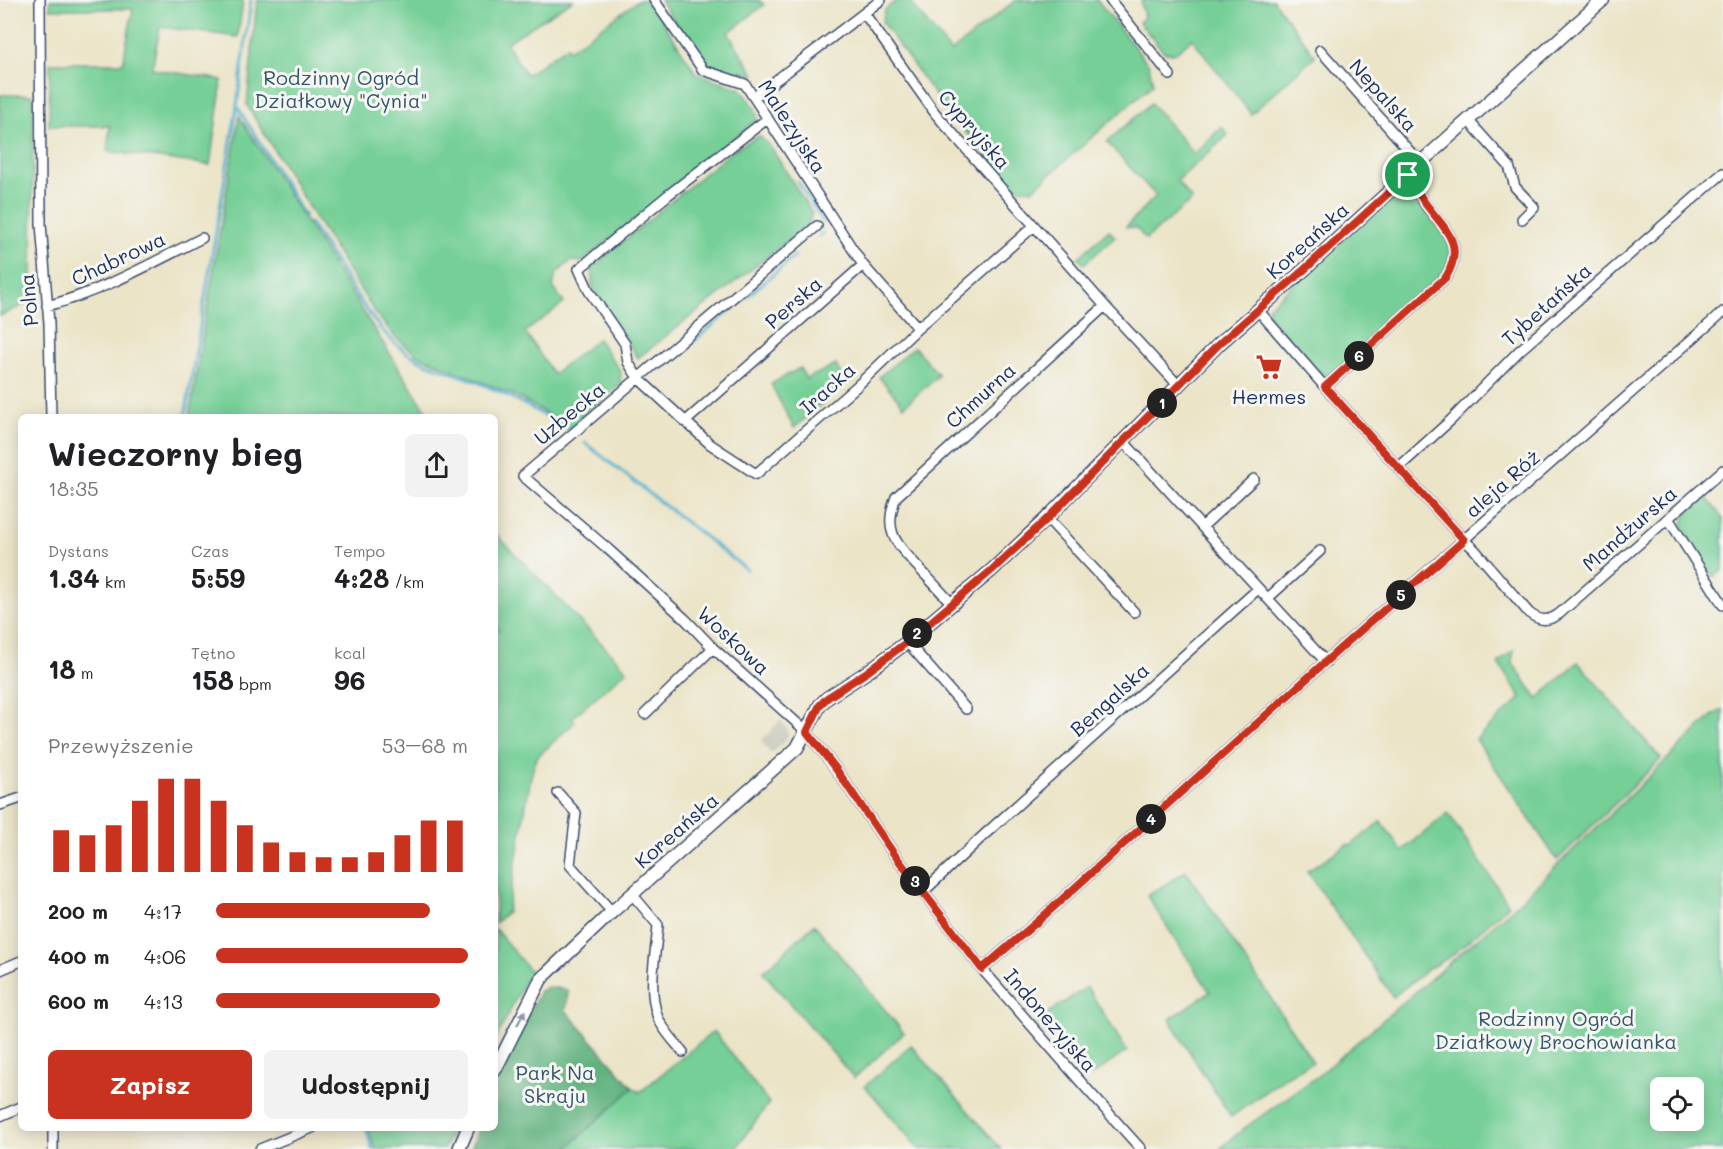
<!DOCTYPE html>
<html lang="pl">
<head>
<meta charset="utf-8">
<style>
  :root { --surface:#fff; --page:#f2f2f2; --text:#202124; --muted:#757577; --accent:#c8321e }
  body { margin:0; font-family:Mali,sans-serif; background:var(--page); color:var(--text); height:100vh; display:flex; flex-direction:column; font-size:22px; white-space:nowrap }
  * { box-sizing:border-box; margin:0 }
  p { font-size:20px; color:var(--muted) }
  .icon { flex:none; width:33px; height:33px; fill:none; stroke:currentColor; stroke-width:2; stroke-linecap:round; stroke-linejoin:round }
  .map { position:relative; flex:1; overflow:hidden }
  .panel { position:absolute; left:18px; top:414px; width:480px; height:717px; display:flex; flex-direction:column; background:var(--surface); border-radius:9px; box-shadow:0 3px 15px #0003 }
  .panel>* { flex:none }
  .buttons { position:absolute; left:1650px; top:1077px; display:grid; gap:12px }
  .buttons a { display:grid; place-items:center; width:54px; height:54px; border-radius:9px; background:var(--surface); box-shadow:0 3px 15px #0003; font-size:30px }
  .pin { position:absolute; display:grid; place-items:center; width:51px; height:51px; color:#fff; margin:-26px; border:3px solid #fff; border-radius:50%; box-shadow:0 2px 6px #0007 }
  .km { position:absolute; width:30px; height:30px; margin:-15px; border-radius:50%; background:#222; color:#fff; font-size:16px; line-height:30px; text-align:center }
  .round { display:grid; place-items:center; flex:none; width:63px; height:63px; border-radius:9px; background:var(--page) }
  .summary { display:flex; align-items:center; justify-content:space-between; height:102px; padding:0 30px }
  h1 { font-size:33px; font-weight:700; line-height:45px }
  .figures { display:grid; grid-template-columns:repeat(3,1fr); gap:9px; height:102px; padding:6px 30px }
  .figures div { display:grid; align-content:center }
  .figures b { font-size:26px; font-weight:700 }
  .figures small { font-size:16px; font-weight:400 }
  .figures p { font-size:16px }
  .chart { height:168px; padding:12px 30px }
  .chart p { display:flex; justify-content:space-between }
  .chart svg { width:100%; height:108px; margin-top:6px; stroke:var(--accent); stroke-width:6 }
  .button { display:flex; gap:12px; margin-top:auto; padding:12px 30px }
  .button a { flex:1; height:69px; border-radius:9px; background:var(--accent); color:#fff; font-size:24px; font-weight:700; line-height:69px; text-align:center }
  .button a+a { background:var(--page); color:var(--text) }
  ul { padding:0 30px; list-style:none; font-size:20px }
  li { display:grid; grid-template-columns:96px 72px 1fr; align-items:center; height:45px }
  li i { height:15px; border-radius:8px; background:var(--accent) }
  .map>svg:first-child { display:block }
  .industrial { fill:#c6c5b8 }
  .green { fill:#75cf96; stroke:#487f7a; stroke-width:1.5; fill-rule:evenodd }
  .forest { fill:#60b27f; stroke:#3e706e; stroke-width:1.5 }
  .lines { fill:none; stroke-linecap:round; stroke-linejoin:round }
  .stream { stroke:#51b0d0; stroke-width:3 }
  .street-casing { stroke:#3a4a6e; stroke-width:12 }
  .secondary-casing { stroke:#3a4a6e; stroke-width:15 }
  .street { stroke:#fff; stroke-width:9 }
  .secondary { stroke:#fff; stroke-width:12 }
  .oneway { fill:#8d97ae }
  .route-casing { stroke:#fff; stroke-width:12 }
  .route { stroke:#c8321e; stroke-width:8 }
  .labels { text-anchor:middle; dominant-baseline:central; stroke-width:6; stroke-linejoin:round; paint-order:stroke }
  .park-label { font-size:20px; fill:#32576c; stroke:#f6f6f2 }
  .street-label { font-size:20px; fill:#1b2f5e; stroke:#f6f6f2 }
  .poi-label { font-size:20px; fill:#1b2f5e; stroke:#f6f6f2 }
</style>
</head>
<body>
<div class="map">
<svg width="1723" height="1149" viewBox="0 0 1723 1149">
  <rect width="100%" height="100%" fill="#f6f6f2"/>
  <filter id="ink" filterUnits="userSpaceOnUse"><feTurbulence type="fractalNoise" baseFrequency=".0167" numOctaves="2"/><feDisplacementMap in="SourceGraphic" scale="12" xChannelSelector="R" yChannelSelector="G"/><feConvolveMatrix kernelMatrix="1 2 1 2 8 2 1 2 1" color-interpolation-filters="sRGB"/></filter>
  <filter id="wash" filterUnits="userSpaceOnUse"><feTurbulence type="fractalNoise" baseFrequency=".008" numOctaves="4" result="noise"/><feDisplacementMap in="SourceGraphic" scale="24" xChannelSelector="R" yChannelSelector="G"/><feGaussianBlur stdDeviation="1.35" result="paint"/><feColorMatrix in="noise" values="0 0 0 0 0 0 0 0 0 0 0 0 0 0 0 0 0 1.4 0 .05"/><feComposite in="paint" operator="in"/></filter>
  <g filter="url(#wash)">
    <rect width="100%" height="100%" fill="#ebe4c7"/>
    <path class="industrial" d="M 780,720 L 785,725 L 788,731 L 788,736 L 785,741 L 771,754 L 761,741 Z"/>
    <path class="green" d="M 50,0 L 243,0 L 238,37 L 160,27 L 152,69 L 222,80 L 210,165 L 107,151 L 110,126 L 49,126 L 50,63 L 123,63 L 133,9 L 50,9 Z
      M 257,0 L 573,0 L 506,43 L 526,75 L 567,46 L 569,50 L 639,0 L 649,0 L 696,73 L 741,89 L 754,106 L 758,119 L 582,262 L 571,261 L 556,274 L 553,287 L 564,303 L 525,332 L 553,374 L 598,339 L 621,372 L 620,385 L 581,416 L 585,422 L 574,431 L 539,409 L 516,396 L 419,356 L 396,338 L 374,311 L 312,213 L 247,105 Z
      M 660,0 L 759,0 L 764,5 L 728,33 L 755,75 L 721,69 L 702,63 Z
      M 897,0 L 908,0 L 951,52 L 1016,0 L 1097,0 L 1149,65 L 1153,84 L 1032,190 L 1015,187 L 945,109 L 882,22 L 885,10 Z
      M 1141,0 L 1273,0 L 1315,56 L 1251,114 L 1192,39 L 1175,53 L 1164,52 L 1139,22 L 1144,18 Z
      M 0,95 L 33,95 L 32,296 L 26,304 L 0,316 Z
      M 1151,103 L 1194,154 L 1222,127 L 1228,135 L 1177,181 L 1192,200 L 1146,239 L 1136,228 L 1126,227 L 1156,196 L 1107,142 Z
      M 239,116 L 430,417 L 189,417 Z
      M 759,136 L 770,146 L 812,213 L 808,225 L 638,358 L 592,287 L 592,267 L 733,150 Z
      M 1400,189 L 1409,193 L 1447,237 L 1450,250 L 1448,266 L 1432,284 L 1331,375 L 1324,377 L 1268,315 L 1268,307 Z
      M 1109,230 L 1115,237 L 1084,264 L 1078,258 Z
      M 914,347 L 939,375 L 904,406 L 879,377 Z
      M 836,365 L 845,383 L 794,428 L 771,384 L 800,368 L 806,379 Z
      M 1706,497 L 1723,518 L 1723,570 L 1713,577 L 1682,528 L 1686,513 Z
      M 495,533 L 627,670 L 572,718 L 575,722 L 536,758 L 531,776 L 507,912 L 495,923 L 495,632 L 499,629 L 495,624 Z
      M 1514,650 L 1512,662 L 1537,699 L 1578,662 L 1661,759 L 1557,860 L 1476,739 L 1521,698 L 1498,663 Z
      M 1723,709 L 1723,1149 L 1220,1149 L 1243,1129 L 1319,1075 L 1513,908 L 1712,716 ZM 1660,1088 L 1694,1088 L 1694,1120 L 1660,1120 Z
      M 1448,813 L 1509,905 L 1450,957 L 1431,967 L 1393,997 L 1307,871 L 1348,844 L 1350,846 L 1381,821 L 1402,851 Z
      M 1186,871 L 1313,1062 L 1284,1078 L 1231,1117 L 1176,1031 L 1170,1019 L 1210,992 L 1147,896 Z
      M 814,924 L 904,1033 L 854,1078 L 763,972 Z
      M 495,929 L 530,971 L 495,1040 Z
      M 547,987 L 568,990 L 566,1011 L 633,1088 L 640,1092 L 714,1031 L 769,1103 L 735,1149 L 471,1149 L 479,1128 L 495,1128 L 495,1080 Z
      M 1087,987 L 1127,1051 L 1093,1075 L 1081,1074 L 1036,1021 Z
      M 911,1045 L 1001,1149 L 919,1149 L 865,1086 Z
      M 368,1128 L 453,1128 L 444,1149 L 375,1149 Z"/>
    <path class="forest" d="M 547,987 L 568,990 L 566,1011 L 633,1088 L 566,1149 L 471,1149 L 479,1128 L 495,1128 L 495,1080 L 540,991 Z"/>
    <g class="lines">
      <path class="stream" d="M 237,106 L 305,216
        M 798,182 L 824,223
        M 310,223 C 324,244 337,264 350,285 C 365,308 380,332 402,349 C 423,366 452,371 477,382 C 509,395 538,411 566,429
        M 819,236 L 823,233
        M 661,369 L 795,256
        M 185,417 L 237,106 L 251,0
        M 585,443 L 747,570
        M 366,1128 L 372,1149"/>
    </g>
  </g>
  <g filter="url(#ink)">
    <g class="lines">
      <g class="street-casing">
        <path id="street" d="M 40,0 L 41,224 L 49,323 L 51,417
          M 654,0 L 703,70 L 745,84 L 863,265
          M 1110,0 L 1170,75
          M 864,13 L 935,113 L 947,127 L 1105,306 L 1179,386
          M 1320,50 L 1420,163
          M 754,97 L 881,0
          M 767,119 L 668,195 L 579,269 L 589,291 L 625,344 L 628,362 L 638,378 L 710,444 L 756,474 L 857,386 L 918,328 L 1034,226
          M 1468,120 L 1509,166 L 1515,187 L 1534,207 L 1522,219
          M 817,226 L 523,476 L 608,549 L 685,619 L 713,648 L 807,732 L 836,769 L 894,854 L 982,969 L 1086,1088 L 1141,1149
          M 47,306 C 101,292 152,263 202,238
          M 1258,310 L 1325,387 L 1464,540 L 1474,549 L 1529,613 C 1540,621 1547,622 1559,614 L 1723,470
          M 1325,387 L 1446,277 C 1466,243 1444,229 1425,204 C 1419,195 1414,184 1408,175
          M 685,422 L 863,265 L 918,328
          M 1124,442 L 1326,662
          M 1398,468 L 1451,420 L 1519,351 L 1723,173
          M 1047,518 L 1134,612
          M 1668,518 L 1723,605
          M 1202,527 L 1254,479
          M 1268,598 L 1320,551
          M 952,604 C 941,591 929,579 917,566 C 895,542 883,531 896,497 L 1105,306
          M 907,642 L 966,709
          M 645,714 L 713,648
          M 558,793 L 576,813 L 570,865 L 612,912
          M 0,805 L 21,798
          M 923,892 L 984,835 L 1258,589
          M 632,894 L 658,925 C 656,955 647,988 658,1018 C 664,1031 674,1041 683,1052
          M 982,969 L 1037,922 L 1344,645 L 1723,312
          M 0,970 L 21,961
          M 0,1116 L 21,1107
          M 53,1128 L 53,1149
          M 260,1149 L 312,1128"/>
      </g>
      <g class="secondary-casing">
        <path id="secondary" d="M 495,1070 L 541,979 L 612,912 L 797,748 L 820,705 L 827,698 L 867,672 L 907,642 L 992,570 L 1047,518 L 1220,343 L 1305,269 L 1420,163 L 1603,0
          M 459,1149 L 468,1128"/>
      </g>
      <use href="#street" class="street"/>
      <use href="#secondary" class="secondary"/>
    </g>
    <defs><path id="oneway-solid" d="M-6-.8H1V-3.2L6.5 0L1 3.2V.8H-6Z" transform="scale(1.5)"/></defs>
    <use class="oneway" href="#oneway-solid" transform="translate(521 1018) rotate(-62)"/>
  </g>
  <g class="lines" filter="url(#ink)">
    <g class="route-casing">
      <path id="route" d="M 1408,175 C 1414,184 1419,195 1425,203 C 1444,229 1466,243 1446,277 L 1325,387 L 1464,540 L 1344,645 L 1037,922 L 982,969 L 894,854 L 836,769 L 807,732 L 820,705 L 827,698 L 867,672 L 907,642 L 992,570 L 1047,519 L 1220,343 L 1305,269 Z"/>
    </g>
    <use href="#route" class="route"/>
  </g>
  <defs>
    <g id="supermarket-bare" transform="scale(2.07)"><path d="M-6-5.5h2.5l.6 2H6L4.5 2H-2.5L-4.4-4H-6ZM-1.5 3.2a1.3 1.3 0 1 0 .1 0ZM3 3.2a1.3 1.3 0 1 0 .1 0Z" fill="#c8321e" stroke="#f6f6f2" stroke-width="2.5" paint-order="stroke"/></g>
  </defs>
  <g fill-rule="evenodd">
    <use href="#supermarket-bare" x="1269" y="367"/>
  </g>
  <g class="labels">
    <g class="park-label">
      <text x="341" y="77">Rodzinny Ogród<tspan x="341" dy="23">Działkowy "Cynia"</tspan></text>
      <text x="1556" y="1018">Rodzinny Ogród<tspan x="1556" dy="23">Działkowy Brochowianka</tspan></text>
      <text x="555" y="1072">Park Na<tspan x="555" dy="23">Skraju</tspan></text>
    </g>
    <g class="street-label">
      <text transform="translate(1384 95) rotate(48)">Nepalska</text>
      <text transform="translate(793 126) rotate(57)">Malezyjska</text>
      <text transform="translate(975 129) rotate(49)">Cypryjska</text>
      <text transform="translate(1307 240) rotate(-42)">Koreańska</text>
      <text transform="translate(118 258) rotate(-25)">Chabrowa</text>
      <text transform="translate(28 300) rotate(-95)">Polna</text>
      <text transform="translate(793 302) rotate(-41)">Perska</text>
      <text transform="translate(1546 304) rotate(-42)">Tybetańska</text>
      <text transform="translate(827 388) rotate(-42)">Iracka</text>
      <text transform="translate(980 395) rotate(-42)">Chmurna</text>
      <text transform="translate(569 413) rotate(-40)">Uzbecka</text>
      <text transform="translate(1502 483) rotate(-41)">aleja Róż</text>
      <text transform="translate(1629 528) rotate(-41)">Mandżurska</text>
      <text transform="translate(734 640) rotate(43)">Woskowa</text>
      <text transform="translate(1109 699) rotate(-42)">Bengalska</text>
      <text transform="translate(676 830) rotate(-41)">Koreańska</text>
      <text transform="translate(1051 1020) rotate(49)">Indonezyjska</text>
    </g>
    <g class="poi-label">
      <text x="1269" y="396">Hermes</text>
    </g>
  </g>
</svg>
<div class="buttons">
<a><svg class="icon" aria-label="locate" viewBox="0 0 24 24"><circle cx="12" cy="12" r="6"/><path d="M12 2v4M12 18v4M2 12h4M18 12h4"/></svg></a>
</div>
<div class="pin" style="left:1408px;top:175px;background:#1e9e55"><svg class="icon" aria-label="arrive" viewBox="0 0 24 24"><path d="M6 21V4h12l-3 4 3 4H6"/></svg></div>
<b class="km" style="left:1162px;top:403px">1</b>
<b class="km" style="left:917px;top:633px">2</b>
<b class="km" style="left:915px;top:881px">3</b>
<b class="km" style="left:1151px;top:819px">4</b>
<b class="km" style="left:1401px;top:595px">5</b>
<b class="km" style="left:1359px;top:356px">6</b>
<section class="panel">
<div class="summary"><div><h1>Wieczorny bieg</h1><p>18:35</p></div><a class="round"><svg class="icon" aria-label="share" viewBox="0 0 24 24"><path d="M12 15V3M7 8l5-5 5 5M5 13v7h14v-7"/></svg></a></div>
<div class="figures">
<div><p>Dystans</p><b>1.34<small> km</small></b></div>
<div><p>Czas</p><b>5:59</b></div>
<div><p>Tempo</p><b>4:28<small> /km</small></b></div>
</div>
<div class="figures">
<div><b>18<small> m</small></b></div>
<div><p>Tętno</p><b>158<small> bpm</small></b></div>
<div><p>kcal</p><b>96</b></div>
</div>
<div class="chart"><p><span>Przewyższenie</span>53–68 m</p>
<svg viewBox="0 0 160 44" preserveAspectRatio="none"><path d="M5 44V27M15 44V29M25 44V25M35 44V15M45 44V6M55 44V6M65 44V15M75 44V25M85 44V32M95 44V36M105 44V38M115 44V38M125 44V36M135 44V29M145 44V23M155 44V23"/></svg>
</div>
<ul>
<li><b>200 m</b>4:17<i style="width:85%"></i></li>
<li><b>400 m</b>4:06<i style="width:100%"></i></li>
<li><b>600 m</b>4:13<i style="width:89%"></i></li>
</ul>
<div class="button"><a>Zapisz</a><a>Udostępnij</a></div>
</section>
</div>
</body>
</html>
